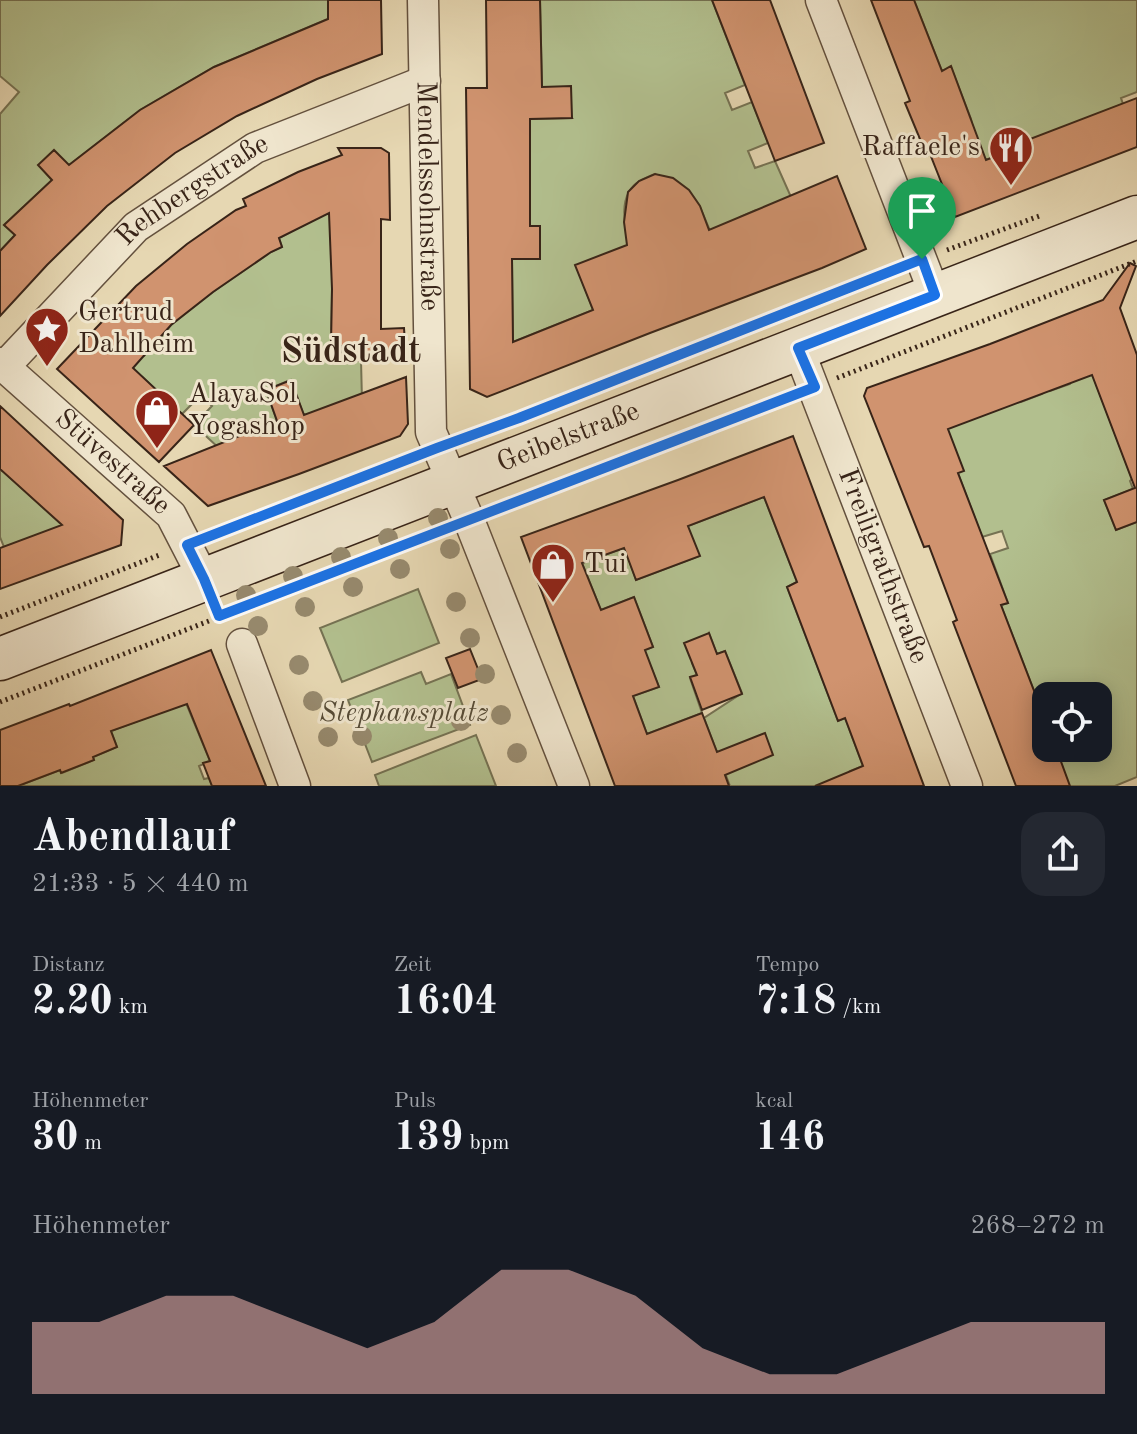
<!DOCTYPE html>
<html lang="de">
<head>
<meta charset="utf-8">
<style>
  :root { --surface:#171b24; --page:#242831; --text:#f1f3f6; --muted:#9ea1a6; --accent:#c59692 }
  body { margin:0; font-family:"Old Standard TT",serif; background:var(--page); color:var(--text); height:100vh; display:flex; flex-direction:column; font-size:30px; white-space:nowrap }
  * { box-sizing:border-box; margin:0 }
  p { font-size:26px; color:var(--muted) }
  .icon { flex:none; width:44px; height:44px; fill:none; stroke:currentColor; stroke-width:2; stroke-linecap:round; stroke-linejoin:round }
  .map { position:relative; height:786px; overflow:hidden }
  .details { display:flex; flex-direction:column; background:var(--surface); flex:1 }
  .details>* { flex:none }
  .buttons { position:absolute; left:1032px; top:682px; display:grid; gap:16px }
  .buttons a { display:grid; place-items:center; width:80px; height:80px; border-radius:16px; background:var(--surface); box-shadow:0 4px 20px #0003; font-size:40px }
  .pin { position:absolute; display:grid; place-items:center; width:68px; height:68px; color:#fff; margin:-82px -34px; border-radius:50% 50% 50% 0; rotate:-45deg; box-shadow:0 0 8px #0007 }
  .pin .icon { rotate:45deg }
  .round { display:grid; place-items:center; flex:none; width:84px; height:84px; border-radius:24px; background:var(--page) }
  .overview { display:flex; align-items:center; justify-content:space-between; height:136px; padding:0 32px }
  h1 { font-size:44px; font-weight:700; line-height:60px }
  .stats { display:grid; grid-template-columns:repeat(3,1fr); gap:12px; height:136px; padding:8px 32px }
  .stats div { display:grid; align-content:center }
  .stats b { font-size:40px; font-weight:700 }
  .stats small { font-size:22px; font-weight:400 }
  .stats p { font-size:22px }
  .chart { height:224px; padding:16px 32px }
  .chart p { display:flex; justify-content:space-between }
  .chart svg { width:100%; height:144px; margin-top:8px; fill:var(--accent); opacity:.7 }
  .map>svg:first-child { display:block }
  .green { fill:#b2bf8e; stroke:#757253; stroke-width:2 }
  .building { fill:#d0936f; stroke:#382418; stroke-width:2 }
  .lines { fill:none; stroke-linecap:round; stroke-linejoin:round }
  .street-casing { stroke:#64513e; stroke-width:33 }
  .secondary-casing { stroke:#382418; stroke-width:45 }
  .path { stroke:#382418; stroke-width:5; stroke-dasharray:2 4; stroke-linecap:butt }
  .street { stroke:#efe5cd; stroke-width:30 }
  .secondary { stroke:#efe5cd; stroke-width:42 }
  .tree { fill:#978a6e }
  .route-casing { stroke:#fff; stroke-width:16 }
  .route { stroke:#1a73e8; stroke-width:10 }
  .labels { text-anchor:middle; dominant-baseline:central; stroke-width:6; stroke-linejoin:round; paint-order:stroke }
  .poi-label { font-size:28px; fill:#382418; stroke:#efe5cd; text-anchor:start }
  .street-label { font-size:28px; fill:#382418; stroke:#efe5cd }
  .park-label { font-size:28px; font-style:italic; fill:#564b36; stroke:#efe5cd }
  .district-label { font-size:36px; font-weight:bold; fill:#382418; stroke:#efe5cd }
</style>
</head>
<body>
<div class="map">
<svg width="1137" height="786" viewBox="0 0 1137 786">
  <rect width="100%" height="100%" fill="#e6d7b2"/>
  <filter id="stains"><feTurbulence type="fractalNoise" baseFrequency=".0025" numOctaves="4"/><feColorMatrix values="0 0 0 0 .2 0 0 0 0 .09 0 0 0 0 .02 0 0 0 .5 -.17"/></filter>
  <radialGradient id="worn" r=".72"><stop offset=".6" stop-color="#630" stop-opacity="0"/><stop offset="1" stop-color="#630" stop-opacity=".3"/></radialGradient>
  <path class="green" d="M 0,0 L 328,0 L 328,19 L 214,67 L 140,110 L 69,165 L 39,165 L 52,180 L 4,225 L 15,235 L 0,251 L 0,114 L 19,92 L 0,76 Z
    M 540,0 L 712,0 L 745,85 L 725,93 L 732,110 L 752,102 L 768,143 L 748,151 L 755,168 L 775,161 L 795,206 L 756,210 L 740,217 L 716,245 L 700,207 L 655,174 C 645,178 634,182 629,192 C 616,214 633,251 640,273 L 576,265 L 593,310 L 513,342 L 512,259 L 539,259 L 530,226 L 530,119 L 572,118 L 542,87 Z
    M 914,0 L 1137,0 L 1137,92 L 1121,98 L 1123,104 L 1031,140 L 1032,143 L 980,162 L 971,119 L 951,67 L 942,71 Z
    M 339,206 L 332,289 L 331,346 L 342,346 L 343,362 L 361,360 L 362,401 L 304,415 L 290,380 L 266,390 L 277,421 L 221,450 L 194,425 L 212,406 L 201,395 L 182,414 L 127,363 L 144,356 L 171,325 L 213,292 L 271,252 L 282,247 L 279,238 Z
    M 1085,355 L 1132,479 L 1130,481 L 1133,489 L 1104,500 L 1116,530 L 1137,522 L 1137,777 L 1115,786 L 1065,786 L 1056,748 L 1098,748 L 1098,696 L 1046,696 L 1046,722 L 1001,605 L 1008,603 L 990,554 L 1008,548 L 1002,531 L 982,537 L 958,473 L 963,470 L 924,410 L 1021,402 L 1042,394 L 1035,377 L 1043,374 L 1050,391 L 1070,384 Z
    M 0,469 L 68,529 L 4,547 L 0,537 Z
    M 764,497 L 797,582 L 787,587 L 838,721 L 845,718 L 863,766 L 850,771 L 855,786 L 730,786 L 704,718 L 742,693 L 725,651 L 717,654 L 709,633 L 696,660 L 692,663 L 697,675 L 690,678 L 702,713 L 647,734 L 633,696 L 659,687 L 651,667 L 619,660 L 653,647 L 634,597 L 601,610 L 582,563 L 638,543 L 629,560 L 636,580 L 699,556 L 680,529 Z
    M 418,589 L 439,643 L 342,682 L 320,628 Z
    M 421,672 L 426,684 L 451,674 L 470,725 L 372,762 L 348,700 Z
    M 186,703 L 210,761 L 199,766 L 204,779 L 209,778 L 212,786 L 18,786 L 60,770 L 62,773 L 94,760 L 93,757 L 117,747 L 111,731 Z
    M 476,735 L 496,786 L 379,786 L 375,775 Z"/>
  <path class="building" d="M 328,0 L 381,0 L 382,54 L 317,79 L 237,116 L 175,153 L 107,206 L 47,265 L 0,316 L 0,251 L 15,235 L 4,225 L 52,180 L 38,165 L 54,150 L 69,165 L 140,110 L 214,67 L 328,19 Z
    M 486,0 L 540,0 L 542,87 L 571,86 L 572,118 L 530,119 L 530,226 L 540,226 L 540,259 L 512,259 L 513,342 L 593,310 L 575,265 L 627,245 L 624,222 L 628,192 L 639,181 L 655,174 L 673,178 L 689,190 L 700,206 L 709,230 L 837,176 L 866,249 L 822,268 L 650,333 L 487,397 L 470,389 L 466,88 L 487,88 Z
    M 712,0 L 770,0 L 824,143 L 775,161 Z
    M 871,0 L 914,0 L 942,71 L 951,66 L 986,160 L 1032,143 L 1030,139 L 1137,98 L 1137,147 L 955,217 L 930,154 L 927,156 L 905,103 L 910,101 Z
    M 338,148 L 381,148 L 389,153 L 390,220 L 381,219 L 381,329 L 404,328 L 406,357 L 342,362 L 342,346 L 331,346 L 332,289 L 329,213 L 279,238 L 282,247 L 271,252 L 213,292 L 171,325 L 133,368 L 194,425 L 159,462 L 57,369 L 136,286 L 187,244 L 236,210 L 246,206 L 243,199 L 298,172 L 342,155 Z
    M 1130,263 L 1136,266 L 1120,308 L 1137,355 L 1137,522 L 1116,530 L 1104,500 L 1135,488 L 1092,375 L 948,429 L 964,471 L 958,473 L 1008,603 L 1001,605 L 1046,722 L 1046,748 L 1056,748 L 1070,786 L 1016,786 L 953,622 L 957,620 L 929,546 L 924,547 L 864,396 L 867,388 L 990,344 L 1103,300 Z
    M 406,377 L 408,424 L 400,436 L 299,474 L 208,506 L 164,466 L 277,421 L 266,390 L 291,380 L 304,415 Z
    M 0,406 L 123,520 L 121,545 L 0,589 L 0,548 L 62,525 L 0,469 Z
    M 793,436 L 924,786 L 815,786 L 863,766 L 845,718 L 838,721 L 787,587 L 797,582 L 764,497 L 688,526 L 700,556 L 636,580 L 624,548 L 582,563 L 601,610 L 634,597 L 653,647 L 645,650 L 659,687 L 633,696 L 647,734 L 702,713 L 717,752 L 765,733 L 773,755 L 725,775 L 729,786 L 615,786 L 521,537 L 678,480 Z
    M 709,633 L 717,654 L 725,651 L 742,694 L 702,710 L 690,677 L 697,675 L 684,643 Z
    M 470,649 L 482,679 L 458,688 L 446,658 Z
    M 211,650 L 266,786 L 212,786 L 203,763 L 210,761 L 187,704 L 111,731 L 117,747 L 93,757 L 94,760 L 61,773 L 60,770 L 18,786 L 0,786 L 0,730 L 69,704 L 70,706 Z"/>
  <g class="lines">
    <g class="street-casing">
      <g id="street">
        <path id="s1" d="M 423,0 L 431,432 L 469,520 L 574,786"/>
        <path d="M 821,0 L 935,295"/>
        <path id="s2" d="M 798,348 L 967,786"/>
        <path id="s3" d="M 0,363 L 171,515 L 204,579"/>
        <path id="s4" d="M 4,367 L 136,227 L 255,148 L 425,81"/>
        <path d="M 242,644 L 295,786"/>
      </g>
    </g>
    <g class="secondary-casing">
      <g id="secondary">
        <path id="s5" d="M 0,659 L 1137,217"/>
      </g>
    </g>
    <path class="path" d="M 947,250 L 1042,215
      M 837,378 L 1137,261
      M 578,395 L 896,269
      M 462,439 L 517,419
      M 493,511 L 790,396
      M 212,535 L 415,456
      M 0,617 L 162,554
      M 0,702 L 446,529"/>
    <use href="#street" class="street"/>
    <use href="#secondary" class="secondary"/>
  </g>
  <g class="tree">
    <circle cx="438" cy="518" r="10"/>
    <circle cx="388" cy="538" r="10"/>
    <circle cx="450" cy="549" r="10"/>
    <circle cx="341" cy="557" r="10"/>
    <circle cx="400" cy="569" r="10"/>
    <circle cx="293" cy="576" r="10"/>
    <circle cx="353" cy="587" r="10"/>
    <circle cx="246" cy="595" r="10"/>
    <circle cx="456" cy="602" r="10"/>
    <circle cx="305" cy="607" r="10"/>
    <circle cx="258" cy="626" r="10"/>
    <circle cx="470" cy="638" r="10"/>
    <circle cx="299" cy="665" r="10"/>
    <circle cx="485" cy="674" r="10"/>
    <circle cx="313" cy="701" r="10"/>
    <circle cx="501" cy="715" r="10"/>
    <circle cx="461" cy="721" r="10"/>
    <circle cx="362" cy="736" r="10"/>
    <circle cx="328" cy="737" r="10"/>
    <circle cx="517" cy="753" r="10"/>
  </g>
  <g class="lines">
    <g class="route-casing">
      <path id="route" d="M 922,259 L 935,295 L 798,348 L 815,387 L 219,616 L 204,579 L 187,545 L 437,448 L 519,418 Z"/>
    </g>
    <use href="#route" class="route"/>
  </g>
  <defs>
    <g id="restaurant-pin" transform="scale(2.3)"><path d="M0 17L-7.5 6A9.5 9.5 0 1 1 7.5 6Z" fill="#8f2418" stroke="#efe5cd"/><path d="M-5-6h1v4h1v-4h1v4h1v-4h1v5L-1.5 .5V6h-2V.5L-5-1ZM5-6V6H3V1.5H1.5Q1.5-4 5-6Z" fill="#fff"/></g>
    <g id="sight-pin" transform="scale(2.3)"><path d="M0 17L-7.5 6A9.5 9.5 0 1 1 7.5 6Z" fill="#8f2418" stroke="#efe5cd"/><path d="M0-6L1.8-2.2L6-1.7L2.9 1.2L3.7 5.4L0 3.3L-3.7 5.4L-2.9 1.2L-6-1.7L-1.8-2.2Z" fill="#fff"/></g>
    <g id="shop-pin" transform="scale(2.3)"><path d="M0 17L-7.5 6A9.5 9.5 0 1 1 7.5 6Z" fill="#8f2418" stroke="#efe5cd"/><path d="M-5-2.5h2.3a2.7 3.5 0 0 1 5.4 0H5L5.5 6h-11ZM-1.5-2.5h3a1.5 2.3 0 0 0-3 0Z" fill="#fff"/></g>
  </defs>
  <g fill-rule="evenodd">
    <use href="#restaurant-pin" x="1011" y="148"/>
    <use href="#sight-pin" x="47" y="329"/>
    <use href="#shop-pin" x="157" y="411"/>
    <use href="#shop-pin" x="553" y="565"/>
  </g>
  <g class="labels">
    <g class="poi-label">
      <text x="980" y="148" text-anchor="end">Raffaele's</text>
      <text x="78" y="313">Gertrud<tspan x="78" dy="32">Dahlheim</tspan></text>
      <text x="188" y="395">AlayaSol<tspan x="188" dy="32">Yogashop</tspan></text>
      <text x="584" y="565">Tui</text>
    </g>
    <g class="street-label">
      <text stroke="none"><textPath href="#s1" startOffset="196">Mendelssohnstraße</textPath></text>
      <text stroke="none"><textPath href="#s4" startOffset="260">Rehbergstraße</textPath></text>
      <text stroke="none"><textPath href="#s5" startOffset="610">Geibelstraße</textPath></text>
      <text stroke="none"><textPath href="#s3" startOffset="150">Stüvestraße</textPath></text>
      <text stroke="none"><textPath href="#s2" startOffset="234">Freiligrathstraße</textPath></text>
    </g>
    <g class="park-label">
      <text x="404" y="714">Stephansplatz</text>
    </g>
    <g class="district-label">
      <text x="351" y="353">Südstadt</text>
    </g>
  </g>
  <rect width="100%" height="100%" filter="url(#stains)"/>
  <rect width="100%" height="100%" fill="url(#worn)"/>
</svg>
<div class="buttons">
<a><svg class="icon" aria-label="locate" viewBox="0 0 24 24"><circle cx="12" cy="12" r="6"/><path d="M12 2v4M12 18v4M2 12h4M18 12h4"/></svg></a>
</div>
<div class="pin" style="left:922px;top:259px;background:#1e9e55"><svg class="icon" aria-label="arrive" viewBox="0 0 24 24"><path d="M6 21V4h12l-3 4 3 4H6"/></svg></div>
</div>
<section class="details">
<div class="overview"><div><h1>Abendlauf</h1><p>21:33 · 5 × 440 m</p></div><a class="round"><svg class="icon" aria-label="share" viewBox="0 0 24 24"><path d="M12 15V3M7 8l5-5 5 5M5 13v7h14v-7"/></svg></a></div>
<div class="stats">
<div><p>Distanz</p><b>2.20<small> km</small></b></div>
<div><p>Zeit</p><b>16:04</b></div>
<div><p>Tempo</p><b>7:18<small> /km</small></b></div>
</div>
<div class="stats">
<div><p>Höhenmeter</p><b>30<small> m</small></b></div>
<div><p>Puls</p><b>139<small> bpm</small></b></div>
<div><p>kcal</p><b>146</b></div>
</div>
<div class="chart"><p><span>Höhenmeter</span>268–272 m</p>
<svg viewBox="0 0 160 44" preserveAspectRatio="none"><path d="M0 44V22L10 22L20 14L30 14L40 22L50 30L60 22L70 6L80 6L90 14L100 30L110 38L120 38L130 30L140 22L150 22L160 22V44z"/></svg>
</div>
</section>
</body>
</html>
